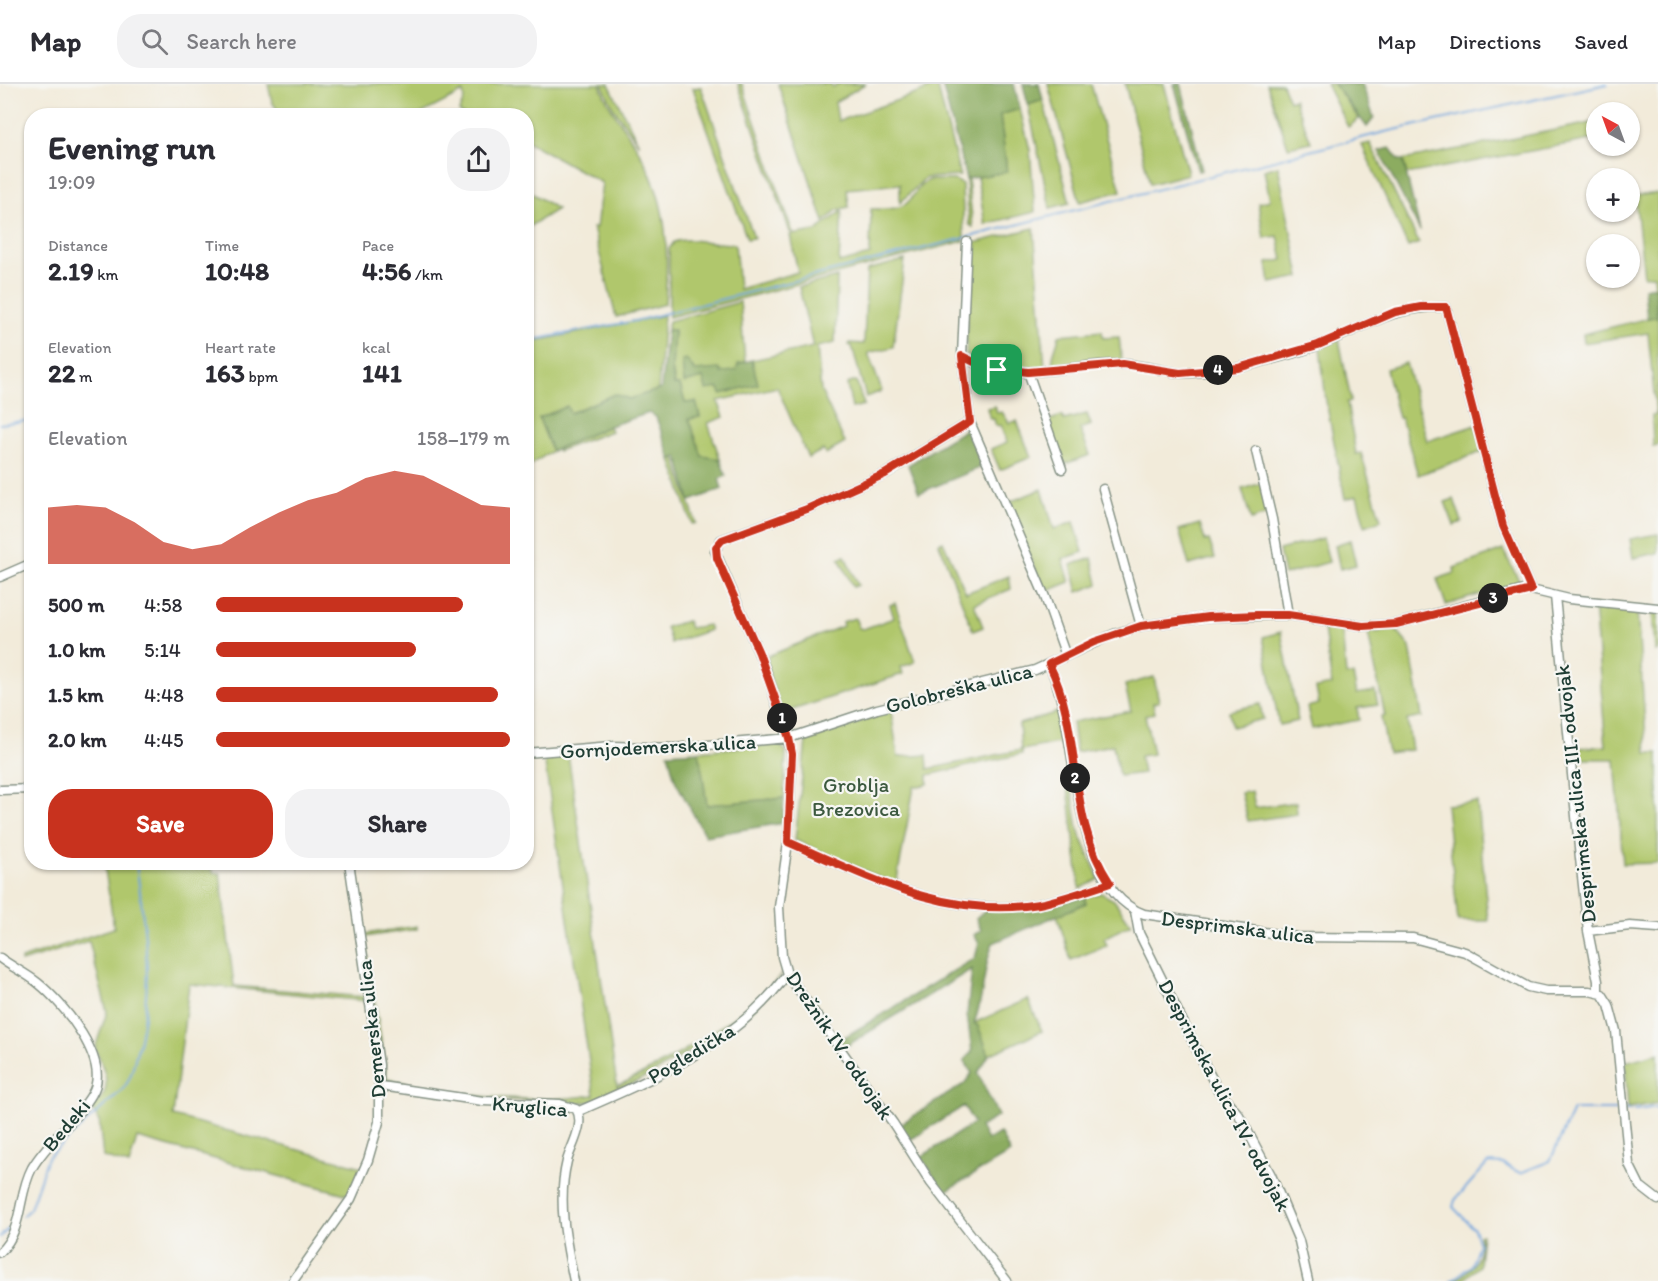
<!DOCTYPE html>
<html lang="en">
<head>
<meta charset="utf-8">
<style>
  :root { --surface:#fff; --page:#f2f2f3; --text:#2b2b33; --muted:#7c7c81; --line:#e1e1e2; --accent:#c8321e }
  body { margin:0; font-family:Itim,sans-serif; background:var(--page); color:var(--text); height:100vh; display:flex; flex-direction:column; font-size:22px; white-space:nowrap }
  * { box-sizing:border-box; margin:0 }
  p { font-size:20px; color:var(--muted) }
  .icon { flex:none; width:33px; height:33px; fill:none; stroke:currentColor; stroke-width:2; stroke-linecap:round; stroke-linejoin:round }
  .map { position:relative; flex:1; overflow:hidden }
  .side { position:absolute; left:24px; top:24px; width:510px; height:762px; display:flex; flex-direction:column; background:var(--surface); border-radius:24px; box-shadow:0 2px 4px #0004 }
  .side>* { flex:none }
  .needle { width:39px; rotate:319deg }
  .fabs { position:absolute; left:1586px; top:18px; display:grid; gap:12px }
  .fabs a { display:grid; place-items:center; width:54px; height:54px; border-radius:50%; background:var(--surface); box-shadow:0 2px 4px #0004; font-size:30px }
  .pin { position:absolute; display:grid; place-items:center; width:51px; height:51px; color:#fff; margin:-26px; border-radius:12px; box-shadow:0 3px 9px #0006 }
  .km { position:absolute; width:30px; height:30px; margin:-15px; border-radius:50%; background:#222; color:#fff; font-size:16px; line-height:30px; text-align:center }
  .round { display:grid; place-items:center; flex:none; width:63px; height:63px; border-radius:24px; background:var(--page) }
  .overview { display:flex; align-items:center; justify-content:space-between; height:102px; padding:0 24px }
  h1 { font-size:33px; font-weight:700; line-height:45px }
  .metrics { display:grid; grid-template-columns:repeat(3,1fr); gap:9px; height:102px; padding:6px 24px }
  .metrics div { display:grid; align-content:center }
  .metrics b { font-size:26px; font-weight:700 }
  .metrics small { font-size:16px; font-weight:400 }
  .metrics p { font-size:16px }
  .chart { height:168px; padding:12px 24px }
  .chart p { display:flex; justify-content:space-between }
  .chart svg { width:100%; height:108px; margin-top:6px; fill:var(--accent); opacity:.7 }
  .cta { display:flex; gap:12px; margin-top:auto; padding:12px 24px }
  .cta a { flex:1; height:69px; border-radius:24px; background:var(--accent); color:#fff; font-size:24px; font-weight:700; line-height:69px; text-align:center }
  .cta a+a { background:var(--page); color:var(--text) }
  ul { padding:0 24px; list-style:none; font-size:20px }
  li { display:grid; grid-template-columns:96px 72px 1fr; align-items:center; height:45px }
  li i { height:15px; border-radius:8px; background:var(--accent) }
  header { display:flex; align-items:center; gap:36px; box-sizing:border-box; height:84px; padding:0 30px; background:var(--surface); border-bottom:2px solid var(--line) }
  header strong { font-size:28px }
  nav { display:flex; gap:33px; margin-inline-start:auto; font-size:21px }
  .search { width:420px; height:54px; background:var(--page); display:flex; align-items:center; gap:15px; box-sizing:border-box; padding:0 21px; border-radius:24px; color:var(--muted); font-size:22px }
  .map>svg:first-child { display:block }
  .green { fill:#b0c76c; stroke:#688250; stroke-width:1.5 }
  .forest { fill:#8cac60; stroke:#56744a; stroke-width:1.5 }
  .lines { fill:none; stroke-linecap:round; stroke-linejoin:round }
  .stream { stroke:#71a5dd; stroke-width:2 }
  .minor-casing { stroke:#889487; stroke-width:11 }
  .minor { stroke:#fff; stroke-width:8 }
  .route-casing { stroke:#fff; stroke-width:12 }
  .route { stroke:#c8321e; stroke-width:8 }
  .labels { text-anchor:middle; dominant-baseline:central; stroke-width:4.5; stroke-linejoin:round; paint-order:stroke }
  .street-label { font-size:21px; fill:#1f3d34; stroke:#f6f6f2 }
  .park-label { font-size:21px; fill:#3c593f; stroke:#f6f6f2 }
</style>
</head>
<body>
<header>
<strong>Map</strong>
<div class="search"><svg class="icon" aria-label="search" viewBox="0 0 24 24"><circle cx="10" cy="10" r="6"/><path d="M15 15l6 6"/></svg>Search here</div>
<nav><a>Map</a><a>Directions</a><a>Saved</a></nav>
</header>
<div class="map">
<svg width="1658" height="1197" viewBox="0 0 1658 1197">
  <rect width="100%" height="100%" fill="#f6f6f2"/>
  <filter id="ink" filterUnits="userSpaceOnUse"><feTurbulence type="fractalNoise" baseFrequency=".0167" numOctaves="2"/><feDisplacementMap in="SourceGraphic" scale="12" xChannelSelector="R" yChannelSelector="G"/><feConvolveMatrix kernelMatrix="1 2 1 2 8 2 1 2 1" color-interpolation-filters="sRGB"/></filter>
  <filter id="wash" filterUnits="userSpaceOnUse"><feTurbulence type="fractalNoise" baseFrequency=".008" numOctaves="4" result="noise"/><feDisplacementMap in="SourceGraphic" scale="24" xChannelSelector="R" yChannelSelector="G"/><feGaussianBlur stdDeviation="1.35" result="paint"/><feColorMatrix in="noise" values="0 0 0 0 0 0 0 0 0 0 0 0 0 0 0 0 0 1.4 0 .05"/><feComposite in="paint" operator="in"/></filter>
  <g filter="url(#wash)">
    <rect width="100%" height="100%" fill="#f2ebda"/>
    <path class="green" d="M 268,0 L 600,0 C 608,24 624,42 637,64 C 668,116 669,161 665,220 L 616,233 L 593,144 L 596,144 L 602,99 L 527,57 L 526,32 L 463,31 L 459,27 L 464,15 L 463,8 L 419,31 L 281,31 L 272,18 Z
      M 602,0 L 609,0 L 639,60 L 614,25 Z
      M 738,0 L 742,0 L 793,149 L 790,148 Z
      M 778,0 L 830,0 L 833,3 L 838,0 L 865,0 L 835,18 L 838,37 L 921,8 L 930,4 L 927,0 L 937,0 L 960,92 L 925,94 L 900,119 L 900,100 L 847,105 L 849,123 L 837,126 L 824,138 Z
      M 1048,0 L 1091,0 L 1121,107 L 1080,118 Z
      M 1125,0 L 1164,0 L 1188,90 L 1150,100 Z
      M 1267,0 L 1282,0 L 1289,17 L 1294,15 L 1311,58 L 1288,63 Z
      M 1326,0 L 1334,0 L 1359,35 L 1348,43 Z
      M 701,3 L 754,154 L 747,155 L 693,4 Z
      M 1043,16 L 1070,119 L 1050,124 L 1028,21 Z
      M 1020,25 L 1030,66 L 1035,128 L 985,140 L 977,93 L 1007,88 L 1000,30 Z
      M 1596,38 L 1596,55 L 1407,90 L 1403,76 Z
      M 1370,59 L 1419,159 L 1408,163 L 1362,61 Z
      M 1278,82 L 1300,193 L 1270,199 L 1267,179 L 1283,176 L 1278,152 L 1264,154 L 1258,119 L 1270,116 L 1264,86 Z
      M 966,95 L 968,95 L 973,143 L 969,140 Z
      M 929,96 L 955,96 L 962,100 L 964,157 L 669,233 L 669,165 L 674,158 C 687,152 718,161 735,160 L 739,205 L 798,188 L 790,151 L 816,147 L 842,127 L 839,179 L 870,171 L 871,125 C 884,125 900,127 909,117 C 916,109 918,101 929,96 Z
      M 527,106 L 557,125 L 527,144 L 526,144 Z
      M 1658,109 L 1658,361 L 1653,362 L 1652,332 L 1656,331 L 1648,249 L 1584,259 L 1583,250 L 1657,232 L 1654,191 L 1644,192 L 1635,112 Z
      M 1034,144 L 1045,284 C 1016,286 992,282 966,271 L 970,160 Z
      M 905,176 L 893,263 L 868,269 L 882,307 L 866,313 L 852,262 L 849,261 L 850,259 L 864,260 L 867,186 Z
      M 837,193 L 835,259 L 817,263 L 821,307 L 845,359 L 826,370 L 823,366 L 808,374 L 777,303 L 718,317 L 724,333 L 708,339 L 720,375 L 702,373 L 689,335 L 700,333 L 696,318 L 685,319 L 680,301 L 675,301 L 672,284 L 674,247 L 667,246 L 669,237 L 740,218 L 745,278 L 738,280 L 737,286 L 721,289 L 720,286 L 696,287 L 690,283 L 685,298 L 703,293 L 719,304 L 757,301 L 752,276 L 813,263 L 799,203 Z
      M 664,231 L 658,306 L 629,315 L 614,310 L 570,329 L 567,323 L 539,335 L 552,367 L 527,383 L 527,259 Z
      M 1102,247 L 1103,254 L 1119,253 L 1122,278 L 1053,284 C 1051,268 1057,265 1059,251 Z
      M 1339,255 L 1351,317 L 1347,318 L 1356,370 L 1361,369 L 1381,436 L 1365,442 L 1357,412 L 1345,415 L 1326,317 L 1320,263 Z
      M 1406,279 L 1427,357 L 1476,341 L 1482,368 L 1418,391 L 1401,334 L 1398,334 L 1386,285 Z
      M 856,297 L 864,321 L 852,324 L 847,300 Z
      M 995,322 L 997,329 L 1002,328 L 1009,339 L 1017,337 L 1031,373 L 1000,386 L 991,365 L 1007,358 L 1001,341 L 996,342 L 994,335 L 990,335 L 987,324 Z
      M 1087,330 L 1091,341 L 1080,345 L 1090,371 L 1062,381 L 1047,337 L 1062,332 L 1064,336 Z
      M 609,342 L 611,347 L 558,367 L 557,365 Z
      M 675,374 L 696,439 L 692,440 L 671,375 Z
      M 1262,399 L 1268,430 L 1251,436 L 1242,405 Z
      M 1042,405 L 1054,445 L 1074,438 L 1083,468 L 1063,475 L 1070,498 L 1045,508 L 1007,419 Z
      M 1454,415 L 1462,438 L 1454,441 L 1445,418 Z
      M 1200,440 L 1205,457 L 1209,456 L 1215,474 L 1189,481 L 1179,446 Z
      M 1658,450 L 1658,469 L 1633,474 L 1630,455 Z
      M 1323,454 L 1329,478 L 1284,491 L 1279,466 Z
      M 1350,456 L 1356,481 L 1340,485 L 1335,461 Z
      M 943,457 L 966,509 L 1009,492 L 1011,505 L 974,520 L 983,543 L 973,547 L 939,459 Z
      M 1503,466 L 1520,498 L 1446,521 L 1437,495 L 1455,489 L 1454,484 Z
      M 845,472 L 858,501 L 853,503 L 839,474 Z
      M 1092,474 L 1098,500 L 1078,508 L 1071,481 Z
      M 895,519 L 915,578 L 901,583 L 903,590 L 789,627 L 794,646 L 789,648 L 763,574 L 843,542 L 842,538 L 855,534 L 859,544 L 863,545 L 894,534 L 890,521 Z
      M 1594,522 L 1637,526 L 1647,669 L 1658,669 L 1658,779 L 1623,780 L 1615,675 L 1578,675 L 1578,664 L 1606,662 Z
      M 1652,528 L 1658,528 L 1658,567 L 1655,567 Z
      M 687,537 L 690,544 L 708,541 L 710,546 L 671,559 L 666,543 Z
      M 1324,544 L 1342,546 L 1346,591 L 1353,591 L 1357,610 L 1375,607 L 1378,621 L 1357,624 L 1359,636 L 1312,645 L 1307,623 L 1319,620 L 1316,604 L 1332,601 Z
      M 1396,546 L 1410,563 L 1422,633 L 1407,636 L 1412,666 L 1388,669 L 1381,633 L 1385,632 L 1368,549 Z
      M 1281,548 L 1298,637 L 1279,641 L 1263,553 Z
      M 1154,593 L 1159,618 L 1153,619 L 1155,629 L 1145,631 L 1153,670 L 1140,672 L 1143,689 L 1119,692 L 1113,661 L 1076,668 L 1072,638 L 1131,627 L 1125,601 Z
      M 1260,620 L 1263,635 L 1232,643 L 1229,627 Z
      M 891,627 L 898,673 L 927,671 L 928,685 L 1021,666 L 1019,640 L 1058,628 L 1063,658 L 1022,666 L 1022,670 L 928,691 L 928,700 L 914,703 L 896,801 L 795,756 L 806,657 Z
      M 779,660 L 786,667 L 784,714 L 707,721 L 699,667 Z
      M 568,670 L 617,1002 C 668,980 747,931 783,889 L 752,927 L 718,951 L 650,991 L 595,1017 L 577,1019 L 484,1015 L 385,997 L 363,853 L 365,850 L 417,842 L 417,845 L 365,853 L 387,994 C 447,1011 532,1021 594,1011 L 544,673 Z
      M 1070,694 L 1078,745 L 1099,795 L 1080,805 L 1067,695 Z
      M 1252,707 L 1255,724 L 1296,718 L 1297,730 L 1248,737 L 1241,709 Z
      M 1477,718 L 1488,837 L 1458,837 L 1446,721 Z
      M 104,779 L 143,779 L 144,782 L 212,784 L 213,789 L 220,789 L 234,902 L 365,913 L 366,917 L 189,900 L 173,1032 L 362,1083 L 349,1111 L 137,1054 L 129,1081 L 103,1073 L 99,1036 L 90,1023 C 116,1009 105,986 95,964 L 107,928 L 89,857 L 21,878 L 21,875 L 114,844 Z
      M 1101,809 L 1114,816 L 1131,840 L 1104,854 L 1107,861 L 1071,876 L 1057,831 L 1086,819 L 1084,813 Z
      M 1028,915 L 1042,947 L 989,971 L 978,942 L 974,939 Z
      M 1658,969 L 1658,1019 L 1628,1024 L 1625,978 Z
      M 1482,1150 L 1479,1182 L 1462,1197 L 1454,1197 C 1471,1187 1484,1172 1479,1151 Z"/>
    <path class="forest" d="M 942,0 L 1014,0 L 1020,25 L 1000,31 L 1007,88 L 966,95 Z
      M 1023,0 L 1039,0 L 1043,16 L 1028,21 Z
      M 1174,0 L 1181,0 L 1202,86 L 1198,87 Z
      M 1334,0 L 1362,0 L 1374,34 L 1367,43 Z
      M 1390,64 L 1399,76 L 1403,76 L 1420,147 L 1379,67 Z
      M 1655,202 L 1657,233 L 1647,234 L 1644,204 Z
      M 667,246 L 674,246 L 672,284 L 674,301 L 680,301 L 685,319 L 696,318 L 700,333 L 689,335 L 702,372 L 720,375 L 726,392 L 719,395 L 722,405 L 690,417 L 678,373 L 671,375 L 656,333 L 649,329 L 609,342 L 552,367 L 539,334 L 567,322 L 570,329 L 615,310 L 629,315 L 661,305 Z
      M 686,275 L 695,287 L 720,285 L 721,289 L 737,286 L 738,280 L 752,276 L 758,300 L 721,310 L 719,304 L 706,306 L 703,294 L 684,299 L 682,277 Z
      M 966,345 L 972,350 L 984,382 L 919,409 L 908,381 Z
      M 699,667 L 707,721 L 784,714 L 783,739 L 705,752 L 675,696 L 668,669 Z
      M 1084,813 L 1086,819 L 993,859 C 982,885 985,913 974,939 L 978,942 L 989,971 L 978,989 L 998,1032 L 980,1043 L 987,1056 L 1000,1049 L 1010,1069 L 944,1108 L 921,1073 L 974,1039 L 964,1022 L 910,1056 L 899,1041 L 964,1000 L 972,989 L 964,976 L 972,968 L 967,930 L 972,885 L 843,964 L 838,957 L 975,874 L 979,859 L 974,851 L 981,846 L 976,834 L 985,826 L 1039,823 Z"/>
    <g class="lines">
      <path class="stream" d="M 526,257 L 635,237 L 1385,48 L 1607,0
        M 0,340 L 32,336
        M 22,1132 L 30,1125 L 48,1073 L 123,1005 C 131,995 133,983 136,971 C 155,904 145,846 136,778
        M 0,1153 L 13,1140
        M 1451,1197 L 1471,1182 L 1479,1160 L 1474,1145 L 1453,1123 L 1455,1116 L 1488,1079 L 1503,1080 L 1520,1089 L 1550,1077 L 1573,1026 L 1635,1026 L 1658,1023"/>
    </g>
  </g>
  <g filter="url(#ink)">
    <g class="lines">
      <g class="minor-casing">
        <path id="minor" d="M 967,158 L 962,272 L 970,338 L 1045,513 L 1066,572
          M 962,272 C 1012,304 1070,278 1124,280 C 1142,281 1159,286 1178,289 C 1189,290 1230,286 1241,283 C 1268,276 1295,270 1321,260 C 1369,242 1391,222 1446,223 L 1503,442 L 1531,506
          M 1028,288 L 1062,385
          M 970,338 L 885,390 L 807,425 L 721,456 L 715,467 L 766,586 L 792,670 L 788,758 L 779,823 L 782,873 L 787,890 L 893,1039 L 931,1099 L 1007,1197
          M 1256,367 L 1272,435 L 1288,531
          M 1103,405 L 1141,542
          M 0,493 L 32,479
          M 1555,512 L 1580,774 L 1588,847 L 1598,897 L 1598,908
          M 1049,580 C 1081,644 1067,802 1144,830 L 1297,853 L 1413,854 L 1465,868 L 1528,903 L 1546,907 L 1589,907 L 1602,910 L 1609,921 L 1616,947 L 1629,1080 L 1640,1102 L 1658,1116
          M 526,669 L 612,662 L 674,664 L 789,654 L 877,625 L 1035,586 L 1114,550 L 1141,542 L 1208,533 L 1288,531 L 1363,542 L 1396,540 L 1527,505 L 1569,515 L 1658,524
          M 0,706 L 32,705
          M 788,758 C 868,793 949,836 1039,820 C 1063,815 1086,807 1110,799
          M 1135,827 L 1139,849 L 1194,960 L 1218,1006 L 1239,1031 L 1271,1091 L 1299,1157 L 1308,1197
          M 1588,847 L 1630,842 L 1658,844
          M 0,874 C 12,883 27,890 38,899 C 63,919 112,977 92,1010 C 76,1038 48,1056 32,1084 C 17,1112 24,1145 0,1168
          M 381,1002 L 483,1017 L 560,1020 L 576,1025 C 586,1039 571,1062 567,1077 C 557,1117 566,1158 574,1197
          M 579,1027 C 653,995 739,958 787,890
          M 293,1197 L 351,1115 L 368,1076 L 379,1038 L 379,981 L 349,778"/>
      </g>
      <use href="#minor" class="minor"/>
    </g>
  </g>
  <g class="lines" filter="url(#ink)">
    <g class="route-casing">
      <path id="route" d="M 1421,223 L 1446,223 L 1503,442 L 1531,506 L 1396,540 L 1363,542 L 1288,531 L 1257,531 L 1208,533 L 1141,542 L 1094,558 L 1049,580 C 1084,649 1065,732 1110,799 C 1086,807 1063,815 1039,820 C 949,836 868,793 788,758 L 792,670 L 789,654 L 759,569 L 717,474 L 716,463 L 722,456 L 807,425 L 885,390 L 970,338 L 962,272 L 984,283 L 1028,288 L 1123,280 L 1180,289 L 1238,284 L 1318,261 L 1395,228 Z"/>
    </g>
    <use href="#route" class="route"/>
  </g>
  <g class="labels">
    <g class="street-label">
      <text transform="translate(959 604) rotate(-14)">Golobreška ulica</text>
      <text transform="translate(658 662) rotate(-3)">Gornjodemerska ulica</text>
      <text transform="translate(1575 710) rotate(-96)">Desprimska ulica III. odvojak</text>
      <text transform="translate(1238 843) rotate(7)">Desprimska ulica</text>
      <text transform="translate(371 945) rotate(-96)">Demerska ulica</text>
      <text transform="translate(840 961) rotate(56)">Drežnik IV. odvojak</text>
      <text transform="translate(691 969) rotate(-31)">Pogledička</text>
      <text transform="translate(1225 1011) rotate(62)">Desprimska ulica IV. odvojak</text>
      <text transform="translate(530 1022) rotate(5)">Kruglica</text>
      <text transform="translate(66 1041) rotate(-50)">Bedeki</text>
    </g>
    <g class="park-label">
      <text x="856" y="700">Groblja<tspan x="856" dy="24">Brezovica</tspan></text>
    </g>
  </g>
</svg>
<div class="fabs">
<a><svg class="needle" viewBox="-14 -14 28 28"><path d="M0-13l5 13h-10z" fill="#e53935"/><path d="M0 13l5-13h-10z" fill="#7c7c81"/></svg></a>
<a>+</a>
<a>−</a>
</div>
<div class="pin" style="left:997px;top:286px;background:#1e9e55"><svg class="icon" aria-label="arrive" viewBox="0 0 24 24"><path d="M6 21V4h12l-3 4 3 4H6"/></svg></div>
<b class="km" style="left:782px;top:634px">1</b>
<b class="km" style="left:1075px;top:694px">2</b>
<b class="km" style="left:1493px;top:514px">3</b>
<b class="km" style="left:1218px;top:286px">4</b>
<section class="side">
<div class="overview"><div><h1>Evening run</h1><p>19:09</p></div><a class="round"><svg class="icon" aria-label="share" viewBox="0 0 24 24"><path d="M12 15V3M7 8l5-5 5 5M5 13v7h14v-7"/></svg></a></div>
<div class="metrics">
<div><p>Distance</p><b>2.19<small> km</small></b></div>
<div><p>Time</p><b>10:48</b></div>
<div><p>Pace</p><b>4:56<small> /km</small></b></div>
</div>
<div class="metrics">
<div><p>Elevation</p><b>22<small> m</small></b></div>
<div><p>Heart rate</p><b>163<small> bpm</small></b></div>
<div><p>kcal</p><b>141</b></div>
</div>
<div class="chart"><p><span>Elevation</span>158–179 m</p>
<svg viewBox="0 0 160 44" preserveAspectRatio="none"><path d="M0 44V21L10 20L20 21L30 27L40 35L50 38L60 36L70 29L80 23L90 18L100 15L110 9L120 6L130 8L140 14L150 20L160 21V44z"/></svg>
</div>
<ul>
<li><b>500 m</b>4:58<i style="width:84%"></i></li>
<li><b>1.0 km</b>5:14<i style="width:68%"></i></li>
<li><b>1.5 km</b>4:48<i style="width:96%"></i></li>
<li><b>2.0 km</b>4:45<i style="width:100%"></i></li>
</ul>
<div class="cta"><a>Save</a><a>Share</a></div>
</section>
</div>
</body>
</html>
